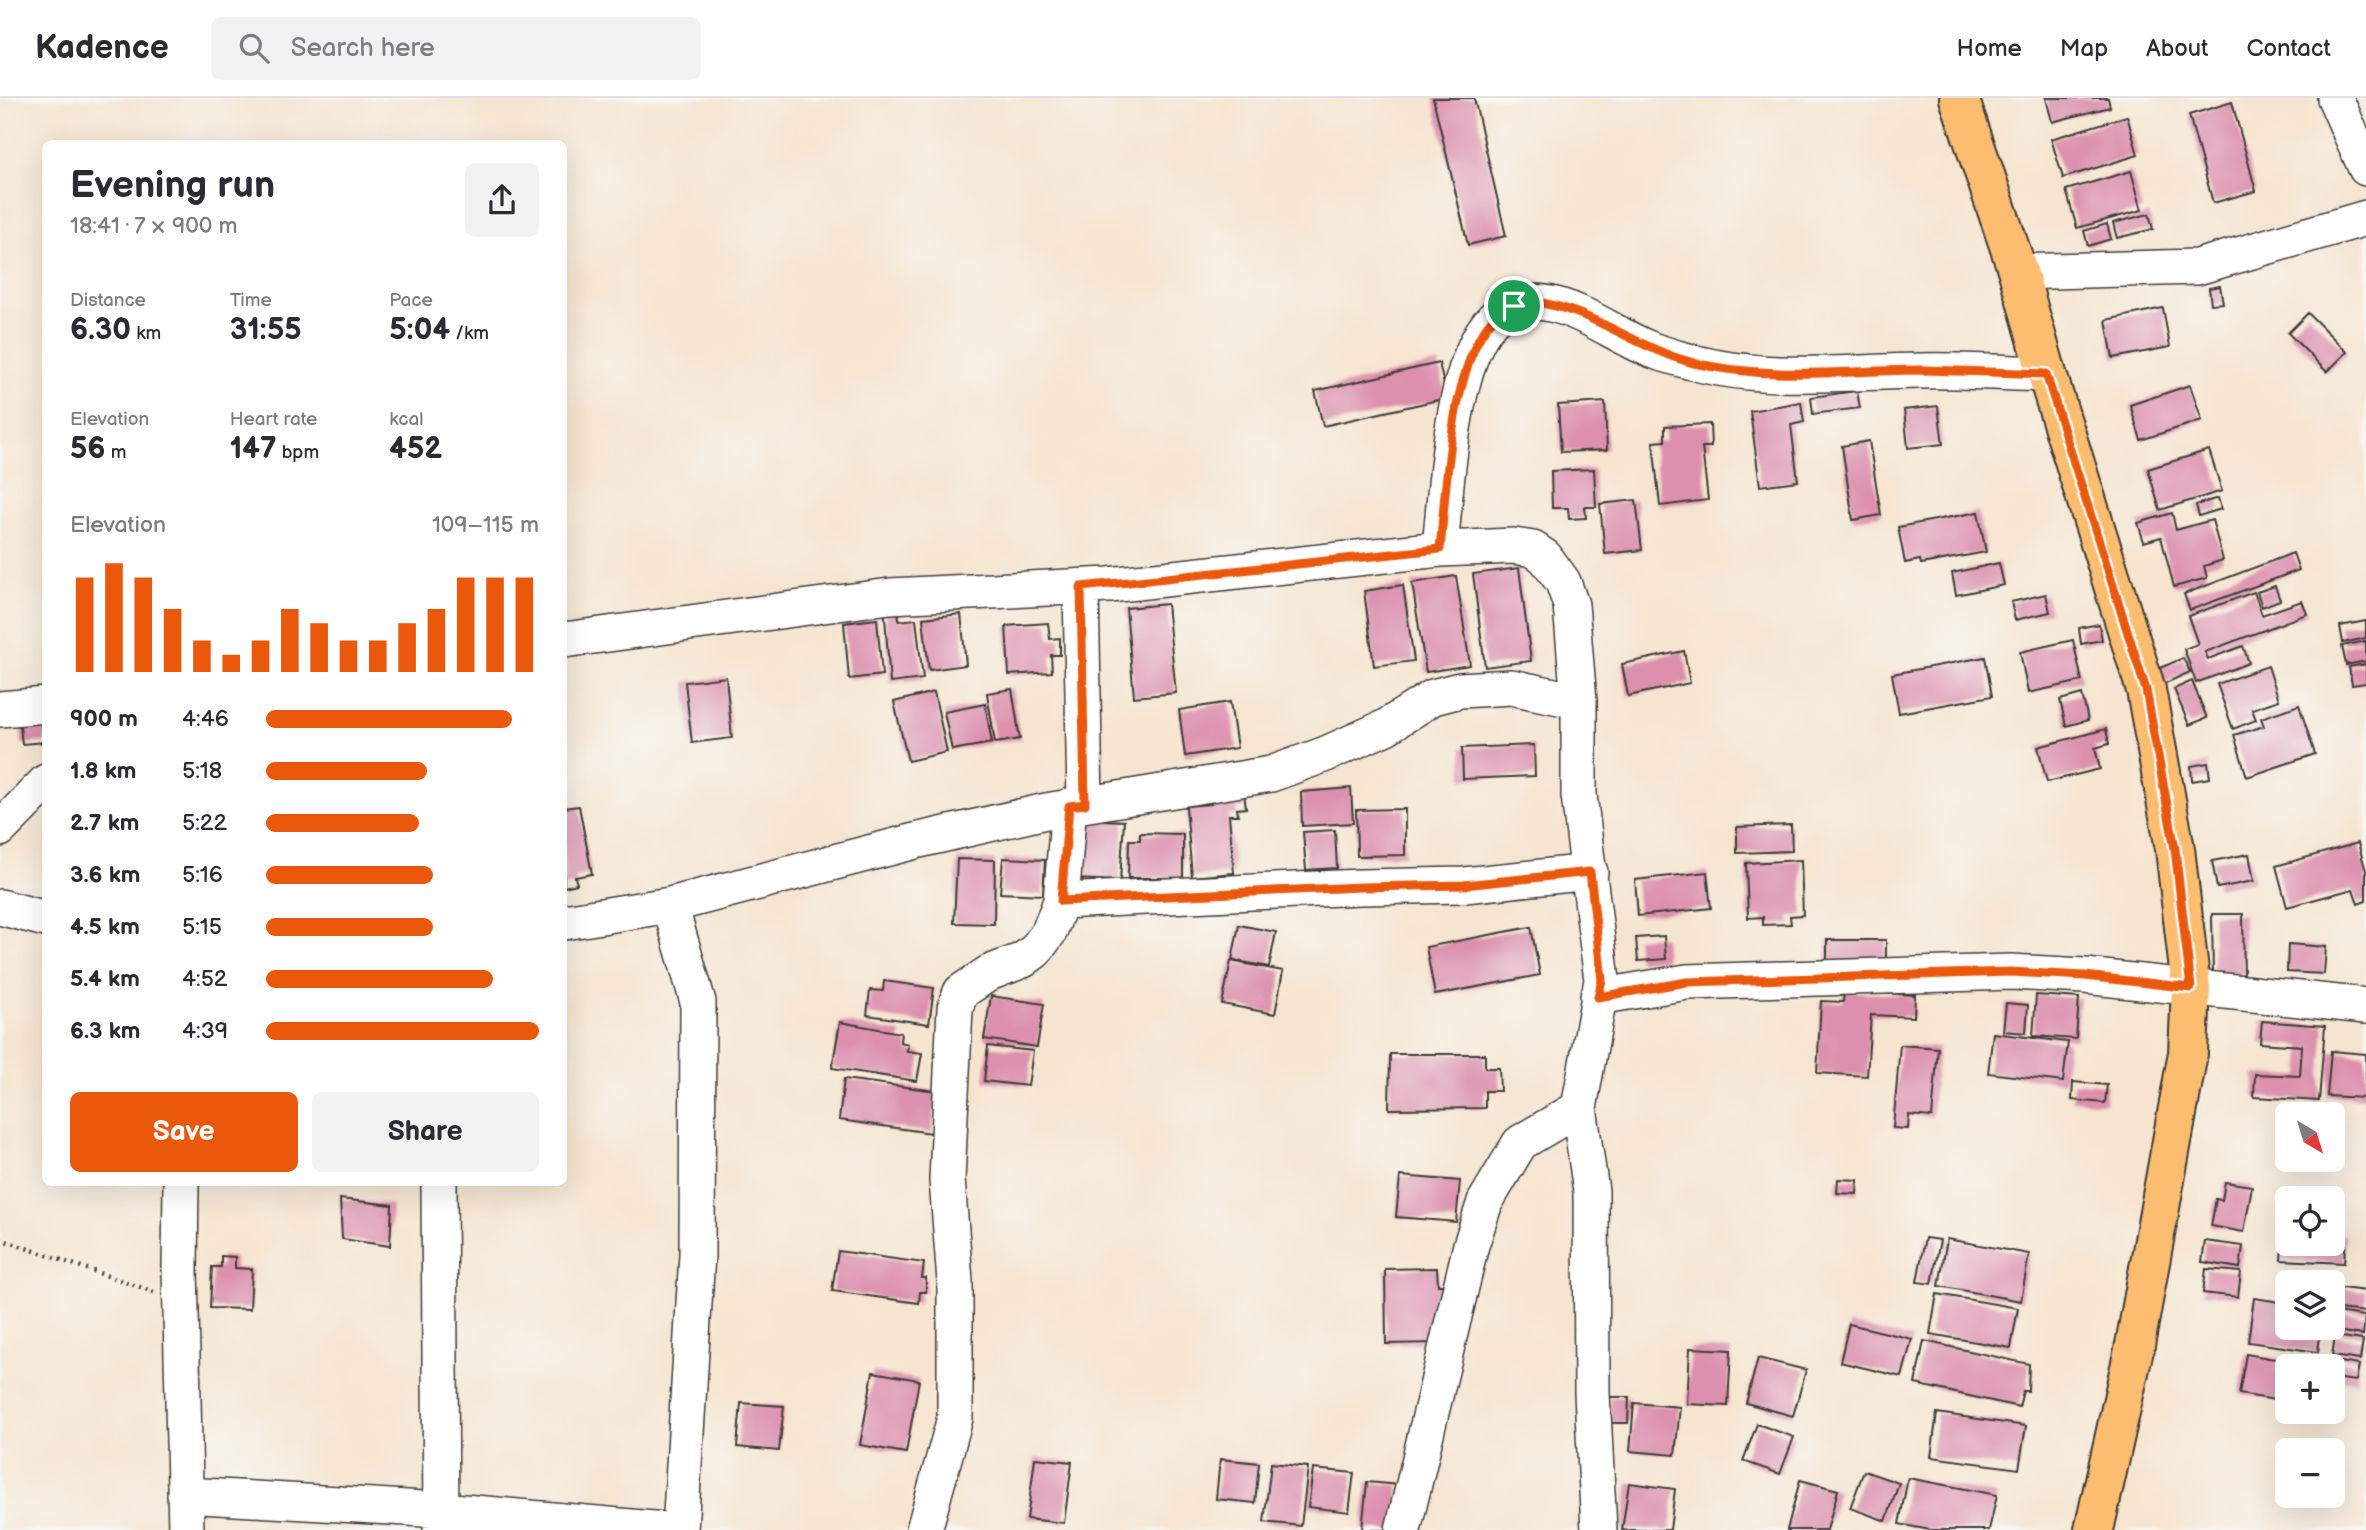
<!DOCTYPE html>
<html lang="en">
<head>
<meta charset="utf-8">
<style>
  :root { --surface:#fff; --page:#f2f2f3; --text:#2b2b33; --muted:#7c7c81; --line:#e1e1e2; --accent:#ea580c }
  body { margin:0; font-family:"Balsamiq Sans",sans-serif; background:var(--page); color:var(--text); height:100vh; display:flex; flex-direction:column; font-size:26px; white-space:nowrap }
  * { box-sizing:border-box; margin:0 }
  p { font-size:23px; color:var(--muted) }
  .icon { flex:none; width:38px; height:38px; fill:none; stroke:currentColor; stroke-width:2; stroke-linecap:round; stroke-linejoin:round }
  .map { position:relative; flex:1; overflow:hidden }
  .side { position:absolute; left:42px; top:42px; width:525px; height:1046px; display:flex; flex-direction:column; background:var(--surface); border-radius:10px; box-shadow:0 7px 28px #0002 }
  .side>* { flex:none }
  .needle { width:46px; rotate:142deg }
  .tools { position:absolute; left:2275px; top:1004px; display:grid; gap:14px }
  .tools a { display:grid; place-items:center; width:70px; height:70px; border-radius:10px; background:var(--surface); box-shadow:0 7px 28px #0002; font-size:35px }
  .pin { position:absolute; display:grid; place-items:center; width:60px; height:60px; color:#fff; margin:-30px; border:4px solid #fff; border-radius:50%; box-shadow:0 2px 7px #0007 }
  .round { display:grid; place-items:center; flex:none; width:74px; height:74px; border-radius:10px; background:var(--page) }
  .head { display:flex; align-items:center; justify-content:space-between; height:119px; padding:0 28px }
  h1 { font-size:38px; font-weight:700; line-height:52px }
  .figures { display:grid; grid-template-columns:repeat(3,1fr); gap:10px; height:119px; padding:7px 28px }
  .figures div { display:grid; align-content:center }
  .figures b { font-size:30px; font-weight:700 }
  .figures small { font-size:19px; font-weight:400 }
  .figures p { font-size:19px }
  .chart { height:196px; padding:14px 28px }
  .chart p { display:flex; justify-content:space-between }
  .chart svg { width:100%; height:126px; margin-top:7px; stroke:var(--accent); stroke-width:6 }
  .action { display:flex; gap:14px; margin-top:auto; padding:14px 28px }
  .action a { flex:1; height:80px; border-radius:10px; background:var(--accent); color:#fff; font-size:28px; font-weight:700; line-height:80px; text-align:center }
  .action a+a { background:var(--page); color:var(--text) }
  ul { padding:0 28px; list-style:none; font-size:23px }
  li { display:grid; grid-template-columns:112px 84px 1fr; align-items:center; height:52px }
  li i { height:18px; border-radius:9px; background:var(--accent) }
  header { display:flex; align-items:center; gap:42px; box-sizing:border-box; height:98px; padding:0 35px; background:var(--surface); border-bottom:2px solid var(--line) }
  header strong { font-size:33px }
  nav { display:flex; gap:38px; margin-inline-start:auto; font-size:24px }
  .search { width:490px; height:63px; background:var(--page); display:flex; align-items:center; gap:18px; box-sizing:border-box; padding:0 24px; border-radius:10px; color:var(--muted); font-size:26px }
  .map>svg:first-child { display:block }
  .building { fill:#dc90ad }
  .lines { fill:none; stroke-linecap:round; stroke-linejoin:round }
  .minor-casing { stroke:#3d3a37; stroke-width:38 }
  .major-casing { stroke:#3d3a37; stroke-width:42 }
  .path { stroke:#3d3a37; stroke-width:4.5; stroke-dasharray:2 5; stroke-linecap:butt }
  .minor { stroke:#fff; stroke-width:35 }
  .major { stroke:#fcbd6f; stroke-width:38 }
  .route-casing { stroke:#fff; stroke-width:14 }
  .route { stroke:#ea580c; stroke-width:9 }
</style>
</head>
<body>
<header>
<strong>Kadence</strong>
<div class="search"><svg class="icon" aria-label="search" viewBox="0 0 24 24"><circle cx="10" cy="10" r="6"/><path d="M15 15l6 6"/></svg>Search here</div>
<nav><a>Home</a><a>Map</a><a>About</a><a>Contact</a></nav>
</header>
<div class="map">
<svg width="2366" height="1432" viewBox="0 0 2366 1432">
  <rect width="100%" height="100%" fill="#f6f6f2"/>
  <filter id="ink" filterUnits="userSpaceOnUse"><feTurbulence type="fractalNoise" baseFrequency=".0143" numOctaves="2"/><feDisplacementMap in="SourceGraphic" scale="14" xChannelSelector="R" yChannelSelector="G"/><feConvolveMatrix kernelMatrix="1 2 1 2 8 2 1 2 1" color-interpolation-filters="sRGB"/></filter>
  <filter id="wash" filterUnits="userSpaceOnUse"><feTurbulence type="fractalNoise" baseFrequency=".00686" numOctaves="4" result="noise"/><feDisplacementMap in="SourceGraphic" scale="28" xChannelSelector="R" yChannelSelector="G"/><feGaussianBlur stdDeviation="1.57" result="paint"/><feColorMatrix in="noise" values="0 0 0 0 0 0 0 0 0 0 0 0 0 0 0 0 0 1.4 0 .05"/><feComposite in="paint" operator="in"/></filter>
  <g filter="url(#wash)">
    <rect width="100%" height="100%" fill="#f5e4cf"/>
    <g id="blocks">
      <path class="building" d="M 1433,0 L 1474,0 L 1506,138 L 1468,147 Z
        M 2046,0 L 2108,0 L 2110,9 L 2052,24 Z
        M 2232,4 L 2256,93 L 2213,105 L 2189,17 Z
        M 2127,18 L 2138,57 L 2063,80 L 2051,41 Z
        M 2131,73 L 2142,112 L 2077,130 L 2066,92 Z
        M 2149,116 L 2153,131 L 2117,140 L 2113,125 Z
        M 2107,126 L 2111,141 L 2088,148 L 2084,133 Z
        M 2220,188 L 2223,205 L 2211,206 L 2209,190 Z
        M 2163,210 L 2170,249 L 2113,260 L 2106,222 Z
        M 2308,215 L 2347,254 L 2327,274 L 2288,235 Z
        M 1439,265 L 1447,300 L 1323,328 L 1315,293 Z
        M 2190,287 L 2202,322 L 2141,342 L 2130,307 Z
        M 1857,293 L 1860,310 L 1813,316 L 1811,299 Z
        M 1605,304 L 1607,352 L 1561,354 L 1558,307 Z
        M 1801,304 L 1804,324 L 1791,327 L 1798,383 L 1760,388 L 1750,313 Z
        M 1938,308 L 1943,346 L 1908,350 L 1904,312 Z
        M 1710,326 L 1711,349 L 1702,349 L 1708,402 L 1660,408 L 1653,344 L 1665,343 L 1665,328 Z
        M 1869,343 L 1881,417 L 1853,422 L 1842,348 Z
        M 2209,352 L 2222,393 L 2160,412 L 2148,371 Z
        M 1594,371 L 1596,409 L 1585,409 L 1586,420 L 1569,421 L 1568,410 L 1552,410 L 1551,373 Z
        M 2218,400 L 2221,411 L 2199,418 L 2196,407 Z
        M 1636,402 L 1642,452 L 1605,456 L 1600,406 Z
        M 1978,414 L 1986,454 L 1921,466 L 1920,462 L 1905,465 L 1898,429 Z
        M 2172,415 L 2176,432 L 2212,422 L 2223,462 L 2204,468 L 2207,480 L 2174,489 L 2161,439 L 2144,444 L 2138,425 Z
        M 2293,455 L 2299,472 L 2190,512 L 2184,496 Z
        M 1999,465 L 2004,487 L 1956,497 L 1952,475 Z
        M 1519,470 L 1531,563 L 1485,569 L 1473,476 Z
        M 1456,478 L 1470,567 L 1426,574 L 1412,485 Z
        M 1403,487 L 1414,563 L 1374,568 L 1364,493 Z
        M 2275,488 L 2280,502 L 2262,509 L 2257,494 Z
        M 2254,494 L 2262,517 L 2302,503 L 2307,516 L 2205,554 L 2208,561 L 2243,548 L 2249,565 L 2196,585 L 2184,551 L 2198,546 L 2188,518 Z
        M 2046,496 L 2050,514 L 2015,522 L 2011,504 Z
        M 898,505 L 899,523 L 916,521 L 923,581 L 890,585 L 884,506 Z
        M 1167,506 L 1176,595 L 1134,599 L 1126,510 Z
        M 961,516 L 966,567 L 929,572 L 923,520 Z
        M 877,521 L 882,577 L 849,581 L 844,525 Z
        M 2366,523 L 2366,540 L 2343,545 L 2340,528 Z
        M 1048,525 L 1050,541 L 1060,540 L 1060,557 L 1051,557 L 1052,574 L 1009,577 L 1006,528 Z
        M 2099,526 L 2102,542 L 2081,546 L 2079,530 Z
        M 2073,542 L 2082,583 L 2028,595 L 2020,554 Z
        M 2366,543 L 2366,563 L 2346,567 L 2342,548 Z
        M 1684,553 L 1690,585 L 1628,598 L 1622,566 Z
        M 1985,559 L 1992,598 L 1899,615 L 1892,576 Z
        M 2183,560 L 2190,574 L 2164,586 L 2158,571 Z
        M 2366,566 L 2366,585 L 2352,587 L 2349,569 Z
        M 2268,568 L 2279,602 L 2252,611 L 2256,622 L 2233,631 L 2217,586 Z
        M 726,579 L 732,640 L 692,645 L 685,584 Z
        M 2192,583 L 2207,620 L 2189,627 L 2174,591 Z
        M 1012,591 L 1020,641 L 995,645 L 987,595 Z
        M 934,594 L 947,654 L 908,663 L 894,604 Z
        M 2082,596 L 2088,622 L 2066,628 L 2060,602 Z
        M 1230,604 L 1237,650 L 1185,658 L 1179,612 Z
        M 985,606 L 992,645 L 952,652 L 944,614 Z
        M 2299,607 L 2315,656 L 2247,679 L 2234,637 L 2264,628 L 2261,620 Z
        M 46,609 L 46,644 L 22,646 L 18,611 Z
        M 2106,631 L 2109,646 L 2095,650 L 2100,671 L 2047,684 L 2038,649 Z
        M 1534,647 L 1535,678 L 1463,681 L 1462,650 Z
        M 2208,665 L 2210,680 L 2192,683 L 2191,668 Z
        M 1351,690 L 1353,725 L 1302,728 L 1301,694 Z
        M 1244,695 L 1246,710 L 1237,711 L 1238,717 L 1229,717 L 1234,775 L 1192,779 L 1186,708 L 1211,706 L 1211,698 Z
        M 579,708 L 592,776 L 575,779 L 577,786 L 564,789 L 564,710 Z
        M 1405,711 L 1405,757 L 1357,758 L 1356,712 Z
        M 1078,721 L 1124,723 L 1120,783 L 1074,781 Z
        M 1791,727 L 1792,753 L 1737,755 L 1737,729 Z
        M 1335,732 L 1337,770 L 1306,772 L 1303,734 Z
        M 1140,735 L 1183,736 L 1183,780 L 1128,780 L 1129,742 L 1140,742 Z
        M 2358,745 L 2366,773 L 2366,803 L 2358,806 L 2353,791 L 2287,809 L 2276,768 Z
        M 2249,756 L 2254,783 L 2217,790 L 2212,763 Z
        M 1003,760 L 1045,762 L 1043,797 L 1000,795 Z
        M 957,761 L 995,762 L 994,826 L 954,825 Z
        M 1801,762 L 1803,817 L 1790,818 L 1791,826 L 1763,827 L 1763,819 L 1748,820 L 1746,765 Z
        M 1707,774 L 1711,810 L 1638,818 L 1635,782 Z
        M 2212,816 L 2243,816 L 2244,878 L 2213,879 Z
        M 1239,827 L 1276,834 L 1269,869 L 1232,862 Z
        M 1531,829 L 1540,877 L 1435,897 L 1426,849 Z
        M 1664,838 L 1666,861 L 1638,863 L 1636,840 Z
        M 1827,842 L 1886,842 L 1886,865 L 1827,865 Z
        M 2288,846 L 2326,849 L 2324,876 L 2287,874 Z
        M 1231,863 L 1283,873 L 1275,916 L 1222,906 Z
        M 884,883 L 934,890 L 929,926 L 867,917 L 870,892 L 883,893 Z
        M 1844,893 L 1915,897 L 1914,919 L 1871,917 L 1867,978 L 1817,975 L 1821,903 L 1843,904 Z
        M 2036,897 L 2079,900 L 2076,941 L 2033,938 Z
        M 991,898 L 1044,906 L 1037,949 L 984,941 Z
        M 2006,905 L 2028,907 L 2026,935 L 2003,933 Z
        M 2262,923 L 2325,928 L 2319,1003 L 2254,999 L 2255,976 L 2300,978 L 2302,948 L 2260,945 Z
        M 840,924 L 901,935 L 900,944 L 908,946 L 907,953 L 922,955 L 917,983 L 832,970 Z
        M 1993,935 L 2068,944 L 2063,984 L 1988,975 Z
        M 1900,947 L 1938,950 L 1932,1019 L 1909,1017 L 1908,1031 L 1893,1030 Z
        M 988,948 L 1033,953 L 1028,988 L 984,983 Z
        M 2331,953 L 2366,956 L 2366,1000 L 2327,998 Z
        M 1390,956 L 1485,956 L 1485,970 L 1499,970 L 1500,993 L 1485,993 L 1485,1010 L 1389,1011 Z
        M 844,981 L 937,993 L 932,1035 L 839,1022 Z
        M 2073,984 L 2107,987 L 2105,1005 L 2072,1002 Z
        M 1400,1078 L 1460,1083 L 1456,1124 L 1396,1119 Z
        M 1838,1081 L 1858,1082 L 1857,1096 L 1837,1095 Z
        M 2225,1084 L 2252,1088 L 2244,1134 L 2211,1128 L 2216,1101 L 2222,1102 Z
        M 340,1101 L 392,1107 L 390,1148 L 342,1141 Z
        M 2283,1133 L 2287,1133 L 2287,1146 L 2333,1146 L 2333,1135 L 2346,1136 L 2344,1165 L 2281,1162 Z
        M 1925,1140 L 1940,1142 L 1932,1186 L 1917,1184 Z
        M 1947,1141 L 2029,1156 L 2021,1203 L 1939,1188 Z
        M 2205,1143 L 2243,1148 L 2240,1170 L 2202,1164 Z
        M 838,1153 L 924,1165 L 922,1180 L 926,1180 L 926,1194 L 920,1194 L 919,1205 L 832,1193 Z
        M 221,1158 L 235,1159 L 235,1170 L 252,1171 L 250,1211 L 210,1210 L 212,1169 L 221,1169 Z
        M 1437,1170 L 1438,1187 L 1445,1187 L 1439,1245 L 1386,1246 L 1385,1171 Z
        M 2206,1171 L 2241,1174 L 2238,1199 L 2203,1195 Z
        M 2341,1190 L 2366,1193 L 2366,1214 L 2338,1211 Z
        M 1937,1196 L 2018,1210 L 2011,1250 L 1930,1236 Z
        M 2254,1200 L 2287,1205 L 2287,1230 L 2321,1230 L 2318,1254 L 2248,1244 Z
        M 2337,1214 L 2365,1218 L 2363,1237 L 2335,1233 Z
        M 1849,1226 L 1912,1241 L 1902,1279 L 1840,1264 Z
        M 2335,1238 L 2363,1242 L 2360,1262 L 2332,1258 Z
        M 1924,1243 L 2029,1266 L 2028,1293 L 2023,1293 L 2019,1309 L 1915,1286 Z
        M 1690,1250 L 1731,1252 L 1728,1308 L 1687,1306 Z
        M 2246,1256 L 2303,1266 L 2303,1269 L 2287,1269 L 2287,1304 L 2239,1296 Z
        M 1758,1260 L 1806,1272 L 1793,1318 L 1746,1305 Z
        M 2334,1263 L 2359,1267 L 2356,1283 L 2333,1280 Z
        M 873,1274 L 919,1282 L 906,1355 L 860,1347 Z
        M 1610,1299 L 1629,1299 L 1628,1325 L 1609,1325 Z
        M 741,1305 L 784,1308 L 779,1353 L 737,1349 Z
        M 1634,1305 L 1680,1309 L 1675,1357 L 1630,1353 Z
        M 1937,1315 L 2026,1328 L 2019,1371 L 1931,1359 Z
        M 1757,1326 L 1794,1339 L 1780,1376 L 1743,1363 Z
        M 1035,1360 L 1072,1364 L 1064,1425 L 1027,1421 Z
        M 1220,1361 L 1259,1365 L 1255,1405 L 1216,1401 Z
        M 1271,1365 L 1308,1369 L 1301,1428 L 1264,1424 Z
        M 1313,1371 L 1354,1375 L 1349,1414 L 1308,1409 Z
        M 1864,1373 L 1899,1385 L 1886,1423 L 1850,1410 Z
        M 1908,1380 L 1997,1397 L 1989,1432 L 1930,1432 L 1899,1426 Z
        M 1800,1382 L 1838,1392 L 1827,1432 L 1787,1432 Z
        M 1367,1384 L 1399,1387 L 1395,1432 L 1362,1432 Z
        M 1629,1385 L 1675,1391 L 1670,1432 L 1622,1432 Z"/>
    </g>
  </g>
  <g filter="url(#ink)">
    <use href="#blocks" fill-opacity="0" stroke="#3d3a37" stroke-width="2"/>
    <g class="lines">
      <g class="minor-casing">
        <path id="minor" d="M 2335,0 L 2366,70
          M 2018,174 L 2197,169 L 2366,120
          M 1440,451 C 1446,394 1451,250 1500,215 C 1546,182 1605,233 1647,250 C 1661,256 1677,260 1692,264 C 1765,284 1845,274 1919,273 C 1962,272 2004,275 2047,276
          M 1081,489 L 1085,706
          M 564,542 L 890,498 L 1109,487 L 1440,451 L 1514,448 L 1533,451 L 1545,459 L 1563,484 L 1571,507 L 1579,603 L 1579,697 L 1602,882 L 1579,1010 L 1591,1093 L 1592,1295 L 1599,1432
          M 0,611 L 46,607
          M 0,731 L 46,684
          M 1061,803 L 1069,708
          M 670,807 L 698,904 L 697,1157 L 680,1432
          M 0,809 L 46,821
          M 564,824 L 670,807 L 915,743 L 1046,713 L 1271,676 L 1326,656 L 1386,629 L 1433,599 L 1460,592 L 1511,589 L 1579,603
          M 1598,899 L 1687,884 L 2011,874 L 2085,878 L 2366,908
          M 181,1085 L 180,1171 L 186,1432
          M 439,1085 L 441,1432
          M 185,1397 L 441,1412 L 665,1432
          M 924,1432 L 955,1320 L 955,1183 L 947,1082 L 955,910 L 961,894 L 989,875 L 1023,862 L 1035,853 L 1049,834 L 1061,803 L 1361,789 L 1464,787 L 1590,774
          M 1403,1432 L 1471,1147 L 1485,1104 L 1520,1045 L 1579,1010"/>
      </g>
      <g class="major-casing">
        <path id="major" d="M 1959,0 L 2018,174 L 2047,276 L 2146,592 L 2175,751 L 2191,890 L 2188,955 L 2135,1247 L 2094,1432"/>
      </g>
      <path class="path" d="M 0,1141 L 154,1194"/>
      <use href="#minor" class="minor"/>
      <use href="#major" class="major"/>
    </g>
  </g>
  <g class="lines" filter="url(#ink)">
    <g class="route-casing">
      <path id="route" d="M 1535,204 C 1592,211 1639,252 1694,265 C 1770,283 1847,272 1923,272 C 1964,273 2006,275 2046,276 L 2146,592 L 2175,751 L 2191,890 L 2085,878 L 2011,874 L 1687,884 L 1598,899 L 1602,882 L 1590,774 L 1464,787 L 1361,789 L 1061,803 L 1069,708 L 1085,706 L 1081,489 L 1440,451 C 1446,394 1451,250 1500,215 C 1510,208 1523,206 1535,204 Z"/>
    </g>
    <use href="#route" class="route"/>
  </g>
</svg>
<div class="tools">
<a><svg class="needle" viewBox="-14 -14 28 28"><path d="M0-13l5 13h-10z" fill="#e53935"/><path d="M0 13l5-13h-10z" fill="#7c7c81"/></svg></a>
<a><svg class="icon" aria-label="locate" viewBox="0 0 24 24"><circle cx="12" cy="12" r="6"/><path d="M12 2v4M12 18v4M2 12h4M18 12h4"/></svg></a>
<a><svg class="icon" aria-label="layers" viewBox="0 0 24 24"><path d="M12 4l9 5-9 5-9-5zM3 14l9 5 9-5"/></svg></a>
<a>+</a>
<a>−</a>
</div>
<div class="pin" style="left:1514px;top:208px;background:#1e9e55"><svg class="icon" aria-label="arrive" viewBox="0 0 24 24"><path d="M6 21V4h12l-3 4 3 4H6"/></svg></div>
<section class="side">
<div class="head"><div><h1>Evening run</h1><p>18:41 · 7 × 900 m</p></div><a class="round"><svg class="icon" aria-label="share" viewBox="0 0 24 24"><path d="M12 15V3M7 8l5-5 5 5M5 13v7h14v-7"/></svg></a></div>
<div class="figures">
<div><p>Distance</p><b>6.30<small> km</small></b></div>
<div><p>Time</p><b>31:55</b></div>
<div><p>Pace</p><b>5:04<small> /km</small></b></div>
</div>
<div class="figures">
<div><p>Elevation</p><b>56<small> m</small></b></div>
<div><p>Heart rate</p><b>147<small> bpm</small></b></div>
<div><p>kcal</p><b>452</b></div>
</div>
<div class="chart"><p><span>Elevation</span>109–115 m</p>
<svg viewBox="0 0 160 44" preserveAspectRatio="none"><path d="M5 44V11M15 44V6M25 44V11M35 44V22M45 44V33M55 44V38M65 44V33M75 44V22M85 44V27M95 44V33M105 44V33M115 44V27M125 44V22M135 44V11M145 44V11M155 44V11"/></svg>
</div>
<ul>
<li><b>900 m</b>4:46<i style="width:90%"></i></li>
<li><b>1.8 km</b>5:18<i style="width:59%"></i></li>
<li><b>2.7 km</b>5:22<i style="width:56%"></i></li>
<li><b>3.6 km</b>5:16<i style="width:61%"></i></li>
<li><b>4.5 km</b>5:15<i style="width:61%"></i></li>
<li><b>5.4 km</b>4:52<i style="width:83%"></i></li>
<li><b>6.3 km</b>4:39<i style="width:100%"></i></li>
</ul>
<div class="action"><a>Save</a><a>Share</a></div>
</section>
</div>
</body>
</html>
